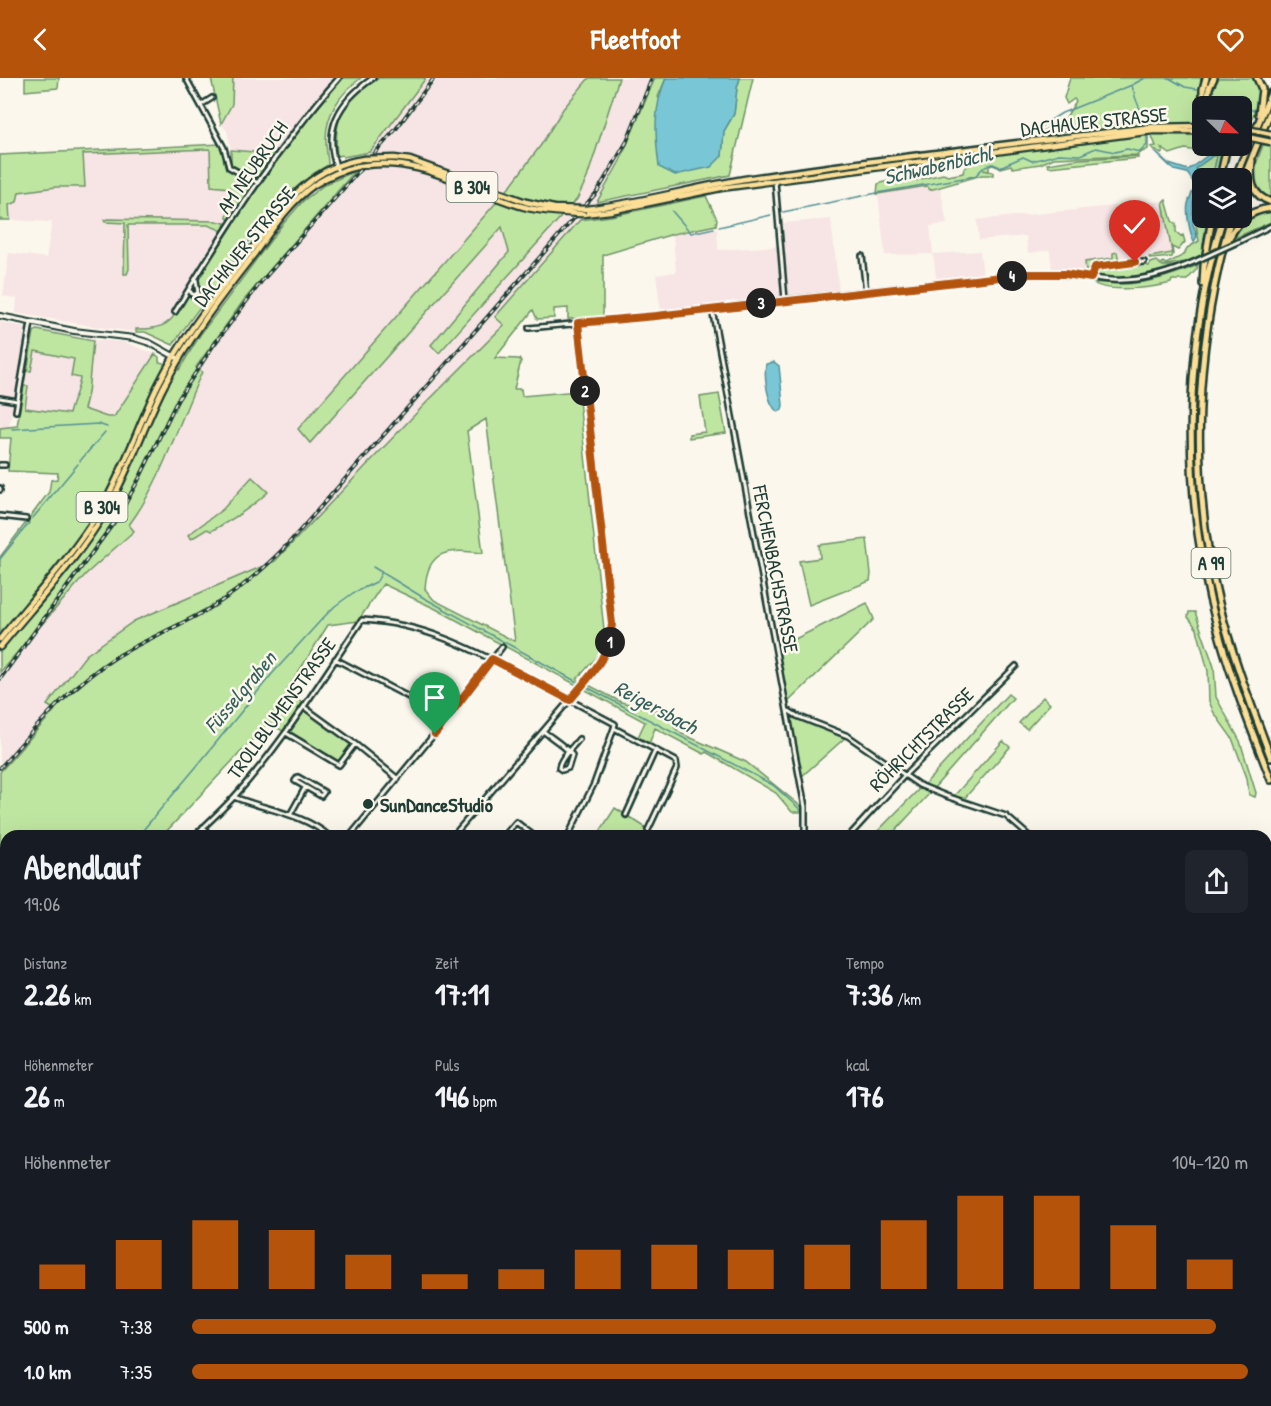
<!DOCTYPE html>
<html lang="de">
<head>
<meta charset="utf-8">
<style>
  :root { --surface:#171b24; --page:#20242c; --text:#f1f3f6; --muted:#9ea1a6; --accent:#b45309 }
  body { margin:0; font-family:"Patrick Hand",sans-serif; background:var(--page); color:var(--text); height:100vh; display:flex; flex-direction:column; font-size:22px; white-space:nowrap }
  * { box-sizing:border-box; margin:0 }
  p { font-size:20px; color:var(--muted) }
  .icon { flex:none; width:33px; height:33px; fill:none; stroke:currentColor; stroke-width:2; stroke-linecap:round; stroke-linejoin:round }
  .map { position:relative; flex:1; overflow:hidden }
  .sheet { position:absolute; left:0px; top:752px; width:1272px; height:578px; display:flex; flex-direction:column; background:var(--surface); border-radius:18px 18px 0 0; box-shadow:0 6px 24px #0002 }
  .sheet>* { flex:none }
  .needle { width:39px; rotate:113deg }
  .buttons { position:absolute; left:1192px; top:18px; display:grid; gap:12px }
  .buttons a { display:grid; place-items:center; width:60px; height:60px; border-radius:9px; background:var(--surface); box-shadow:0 6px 24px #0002; font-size:30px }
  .pin { position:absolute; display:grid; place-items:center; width:51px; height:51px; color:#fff; margin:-62px -26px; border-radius:50% 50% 50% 0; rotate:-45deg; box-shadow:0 0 6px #0007 }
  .pin .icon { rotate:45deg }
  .km { position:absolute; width:30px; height:30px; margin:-15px; border-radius:50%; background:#222; color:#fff; font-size:16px; line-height:30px; text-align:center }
  .round { display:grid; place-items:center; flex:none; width:63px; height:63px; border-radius:9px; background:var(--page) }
  .overview { display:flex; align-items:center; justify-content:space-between; height:102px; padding:0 24px }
  h1 { font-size:33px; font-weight:700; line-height:45px }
  .metrics { display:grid; grid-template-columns:repeat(3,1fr); gap:9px; height:102px; padding:6px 24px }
  .metrics div { display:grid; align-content:center }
  .metrics b { font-size:30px; font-weight:700 }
  .metrics small { font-size:16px; font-weight:400 }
  .metrics p { font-size:16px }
  .chart { height:168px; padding:12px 24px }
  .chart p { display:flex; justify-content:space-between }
  .chart svg { width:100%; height:108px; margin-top:6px; stroke:var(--accent); stroke-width:6 }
  ul { padding:0 24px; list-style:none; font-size:20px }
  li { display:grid; grid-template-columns:96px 72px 1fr; align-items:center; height:45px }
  li i { height:15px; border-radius:8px; background:var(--accent) }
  header { display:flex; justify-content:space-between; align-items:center; height:78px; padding:0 24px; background:var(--accent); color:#fff; font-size:27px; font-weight:700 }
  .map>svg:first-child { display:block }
  .built { fill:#f7e4e4; fill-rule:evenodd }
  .green { fill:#bfe6a1; stroke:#6f926a; stroke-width:1.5; fill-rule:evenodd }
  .water { fill:#79c7d6; stroke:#559095; stroke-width:1.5 }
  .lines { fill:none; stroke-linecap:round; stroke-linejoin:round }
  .stream { stroke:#559095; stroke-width:1.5 }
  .minor-casing { stroke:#1f3d34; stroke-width:8 }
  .tertiary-casing { stroke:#1f3d34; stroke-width:8 }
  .secondary-casing { stroke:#1f3d34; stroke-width:8 }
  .primary-casing { stroke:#1f3d34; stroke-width:9 }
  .motorway-casing { stroke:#1f3d34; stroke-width:10 }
  .minor { stroke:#fbf7ec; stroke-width:3 }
  .tertiary { stroke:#fbf7ec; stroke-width:3 }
  .secondary { stroke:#fbf7ec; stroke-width:4 }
  .primary { stroke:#fcde96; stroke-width:4.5 }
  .motorway { stroke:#fcde96; stroke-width:5 }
  .rail-casing { stroke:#1f3d34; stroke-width:4 }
  .rail { stroke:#fbf7ec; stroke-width:1.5; stroke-dasharray:4.5; stroke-linecap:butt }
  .tertiary-bridge-casing { stroke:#1f3d34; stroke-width:8; stroke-linecap:butt }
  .primary-bridge-casing { stroke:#1f3d34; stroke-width:9; stroke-linecap:butt }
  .tertiary-bridge { stroke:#fbf7ec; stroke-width:3 }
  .primary-bridge { stroke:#fcde96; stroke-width:4.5 }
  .route-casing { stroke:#fff; stroke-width:12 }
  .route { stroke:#b45309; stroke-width:8 }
  .poi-dot { fill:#1f3d34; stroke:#fbf7ec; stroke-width:2 }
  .labels { text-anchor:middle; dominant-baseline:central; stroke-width:5; stroke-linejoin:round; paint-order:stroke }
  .shield { fill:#fbf7ec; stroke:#61756b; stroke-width:1.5 }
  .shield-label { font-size:18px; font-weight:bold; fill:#1f3d34 }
  .street-label { font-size:20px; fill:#1f3d34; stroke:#fbf7ec }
  .poi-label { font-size:20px; font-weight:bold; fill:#1f3d34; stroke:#fbf7ec; text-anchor:start }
  .water-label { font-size:21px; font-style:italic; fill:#36605c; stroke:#fbf7ec }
</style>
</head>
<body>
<header><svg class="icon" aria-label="back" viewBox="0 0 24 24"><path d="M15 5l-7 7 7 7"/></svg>Fleetfoot<svg class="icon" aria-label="heart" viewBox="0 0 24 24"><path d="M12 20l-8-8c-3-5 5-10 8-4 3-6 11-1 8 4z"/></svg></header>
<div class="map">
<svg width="1271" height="1328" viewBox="0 0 1271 1328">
  <rect width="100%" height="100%" fill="#fbf7ec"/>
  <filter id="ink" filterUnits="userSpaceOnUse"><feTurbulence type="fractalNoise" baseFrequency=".0167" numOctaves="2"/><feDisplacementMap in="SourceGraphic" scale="12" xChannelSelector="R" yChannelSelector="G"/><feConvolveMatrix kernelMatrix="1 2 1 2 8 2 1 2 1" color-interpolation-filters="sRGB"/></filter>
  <g filter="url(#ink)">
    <path class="built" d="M 233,0 L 341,0 L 279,77 L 231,72 L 227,53 L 221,46 L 232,26 Z
      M 421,0 L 655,0 L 628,78 L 624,73 L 597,124 L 580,142 L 495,239 L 504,247 L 427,324 L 275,483 L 235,501 L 48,627 L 55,632 L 0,694 L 0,594 L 86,496 L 131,456 L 129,447 L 138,434 L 196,289 L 243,221 L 377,57 ZM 606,41 L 587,100 L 577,121 L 438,275 L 434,270 L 516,173 L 503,149 Z
      M 210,71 L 230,109 L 225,151 L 173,234 L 176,236 L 165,248 L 152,252 L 136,251 L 136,254 L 98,249 L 16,235 L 17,220 L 3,218 L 9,175 L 46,180 L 52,144 L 10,142 L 9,127 L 18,114 L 56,109 L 85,109 L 82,76 Z
      M 927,108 L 930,112 L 940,109 L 947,146 L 930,148 L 933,176 L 980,173 L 983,199 L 937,204 L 933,176 L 885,177 L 878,116 Z
      M 1162,123 L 1172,176 L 1097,185 L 1089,197 L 1052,193 L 1050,172 L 1028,175 L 1026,158 L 979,162 L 977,142 Z
      M 831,141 L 839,214 L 661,234 L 656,197 L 676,194 L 673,156 L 717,151 L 718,172 L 784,168 L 783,145 Z
      M 0,244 L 24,249 L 27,253 L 9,349 L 0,350 Z
      M 37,252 L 85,261 L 124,264 L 155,276 L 130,317 L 108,346 L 17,348 L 34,254 Z"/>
    <path class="green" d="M 25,0 L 59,0 L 58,10 L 25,13 Z
      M 211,0 L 233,0 L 232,26 L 221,46 Z
      M 341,0 L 361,0 C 340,15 325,37 326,64 C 326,72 328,79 328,87 C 282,112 255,156 225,196 C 207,220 189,242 173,267 L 145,254 L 136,254 L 136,251 C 170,252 172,242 188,215 L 191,220 L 196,219 L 200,214 L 198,205 L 200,198 L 259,107 L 257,99 L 231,87 L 231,72 L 279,76 Z
      M 379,0 L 426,0 L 370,74 L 343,79 L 342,77 L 337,78 C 333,36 344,22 379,0 Z
      M 589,0 L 619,0 L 587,100 L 577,121 L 439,275 L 431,267 L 509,174 L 502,149 L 310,365 L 298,351 L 508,111 L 541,67 L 563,31 Z
      M 655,0 L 666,0 L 658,19 L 722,78 L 724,53 L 734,36 L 737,10 L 740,0 L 753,0 L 730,97 L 597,124 L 620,83 Z
      M 1070,0 L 1201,0 L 1197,43 L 1194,45 L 1145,47 L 1071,56 L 1070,52 L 1051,57 L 1041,54 L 1065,41 L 1076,23 L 1074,21 L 1067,26 L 1064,20 Z
      M 1218,0 L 1254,0 C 1265,14 1255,32 1249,47 L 1242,46 L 1242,28 L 1211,28 L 1213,9 Z
      M 1151,56 L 1203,57 L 1203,68 L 1225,68 L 1218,100 L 1203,100 L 1203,140 L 1209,140 L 1204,175 L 1189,183 L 1162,188 L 1175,188 C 1154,201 1121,202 1098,198 L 1097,194 L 1095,193 L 1096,190 L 1139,185 L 1149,188 L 1151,185 L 1157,183 L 1161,187 L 1163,184 L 1166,186 L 1184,177 L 1187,170 L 1199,163 L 1195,142 L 1201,122 L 1196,119 L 1198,97 L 1195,90 L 1212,78 L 1215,78 L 1216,71 L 1211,75 L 1185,71 L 1170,76 L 1161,70 L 1163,74 L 1161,76 L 1151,69 L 1156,68 Z
      M 1145,57 L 1148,59 L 1148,71 L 1136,77 L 1054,80 L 1040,86 L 1013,90 L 1011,87 L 1000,90 L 993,87 L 989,88 L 989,93 L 983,92 L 993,94 L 993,97 L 982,97 L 930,112 L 927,108 L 877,116 L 878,106 L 891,102 L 917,102 L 943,96 L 948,98 L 963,95 L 964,91 L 969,87 L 968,83 L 970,79 Z
      M 221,66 L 226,91 L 254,104 L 229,142 L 227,140 L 230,110 L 211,108 L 210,71 L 83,76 L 85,109 L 56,109 L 19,114 L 17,124 L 9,127 L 10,142 L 0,142 L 0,77 Z
      M 1263,67 L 1271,68 L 1271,122 C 1243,110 1255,89 1263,67 Z
      M 1138,78 L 1138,80 L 1049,89 L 1047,86 L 1079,81 Z
      M 355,93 L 244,222 L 196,289 L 202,294 C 178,345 163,401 129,447 L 134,453 L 86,496 L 0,594 L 0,573 L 86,467 L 104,440 L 176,291 L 179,292 L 200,257 L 282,147 L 303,123 L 324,107 Z
      M 706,118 L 717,141 L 716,147 L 673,156 L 603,177 L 603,239 L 568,241 L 568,230 L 554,231 L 554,240 L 537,241 L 533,232 L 495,280 L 519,281 L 521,283 L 514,311 L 521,311 L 522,318 L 578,313 L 605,561 L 598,578 L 577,601 L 621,624 L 668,635 L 675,650 L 682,656 L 746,684 L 804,731 L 802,734 L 792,734 L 776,715 L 706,674 L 704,676 L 655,650 L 649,666 L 638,659 L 645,644 L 436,531 L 383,506 L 358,543 L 328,547 L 287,612 L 302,625 L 283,653 L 268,645 L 163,757 L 6,758 L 6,924 L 0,930 L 0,694 L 55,632 L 47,627 L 86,577 L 134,543 L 275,483 L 427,324 L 504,247 L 495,239 L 580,142 L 611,138 ZM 486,341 L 515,563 L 514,563 L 434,522 L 425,511 C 427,470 450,471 483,475 L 467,353 Z
      M 1166,122 L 1172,143 L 1176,146 L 1176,154 L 1181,158 L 1183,157 L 1185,164 L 1178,172 L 1172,169 L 1173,176 L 1172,179 L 1150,181 L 1149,179 L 1172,175 L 1163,124 Z
      M 1271,134 L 1271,144 L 1235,160 C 1241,143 1253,136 1271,134 Z
      M 108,141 L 216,143 L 225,145 L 223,153 L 208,147 L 128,147 L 129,191 L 127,196 L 124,196 L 125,145 L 105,144 L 104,142 Z
      M 1117,174 L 1119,184 L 1097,187 L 1094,188 L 1091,193 L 1086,193 L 1085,184 L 1113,180 L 1113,175 Z
      M 1198,187 L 1197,191 L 1187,202 L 1172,202 L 1171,205 C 1152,210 1108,215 1093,205 C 1101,204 1111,206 1121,206 C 1148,206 1173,197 1198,187 Z
      M 37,252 L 93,263 L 88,315 L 84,331 L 107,339 L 114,339 L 155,276 L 159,279 L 159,284 L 167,286 C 141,333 125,384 98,431 C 72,477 34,517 0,557 L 0,479 L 49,414 L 51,402 L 57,401 L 58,395 L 8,393 L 11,360 L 0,360 L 0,350 L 17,348 L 24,308 L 28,308 L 25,330 L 69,336 C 72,323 78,314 80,300 L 71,298 L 74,281 L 35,273 L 31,293 L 27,293 L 34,254 Z
      M 719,316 L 726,355 L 689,360 L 689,356 L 705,354 L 700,319 Z
      M 252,399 L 268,414 C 250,431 232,442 211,453 L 207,451 L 191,461 L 188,457 L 223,431 Z
      M 867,461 L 871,496 L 870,503 L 809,527 L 799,483 L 820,480 L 819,467 Z
      M 867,525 L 874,541 L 787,625 L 777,570 Z
      M 1189,534 L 1195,534 L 1214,589 L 1216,619 L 1240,663 L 1256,715 L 1255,719 L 1249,717 L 1247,700 L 1232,660 L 1214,635 L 1209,623 L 1208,593 L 1197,551 L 1188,539 Z
      M 1008,616 L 1013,620 L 933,711 L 924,707 Z
      M 1043,619 L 1050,626 L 1027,651 L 1019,645 Z
      M 304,632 L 353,666 L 338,686 L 288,655 Z
      M 796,639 L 847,658 L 801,699 L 791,647 L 793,640 Z
      M 1003,663 L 1010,669 L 963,722 L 953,719 Z
      M 921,709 L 930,715 L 891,757 L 874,757 Z
      M 615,730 L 648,751 L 644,757 L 597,758 Z
      M 1271,769 L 1271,817 L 1266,816 L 1266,770 Z
      M 1266,820 L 1271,821 L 1271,945 L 1266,940 Z
      M 1266,947 L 1271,953 L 1271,1029 L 1268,1053 L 1271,1053 L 1271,1104 L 1266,1154 Z
      M 203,1323 L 363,1323 L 368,1328 L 200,1328 Z"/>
    <path class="water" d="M 666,0 L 740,0 L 737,10 L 734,36 L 724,53 L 722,78 L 711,89 L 675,97 L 659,89 C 655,57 653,30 666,0 Z
      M 1216,71 L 1210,80 L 1196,90 L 1199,102 L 1193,125 L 1193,146 L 1197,158 L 1194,164 C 1190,155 1186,136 1188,126 C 1191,110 1201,113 1187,95 L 1174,92 L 1154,73 L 1169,86 L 1188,92 Z
      M 774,284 L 779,288 L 783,327 L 782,332 L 778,334 C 767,327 764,298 766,286 Z"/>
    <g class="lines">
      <path class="stream" d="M 1169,0 L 1185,9 L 1197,11
        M 1133,12 L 1132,7 L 1145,0
        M 1134,14 C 1136,27 1144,35 1147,48
        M 1212,17 L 1255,33
        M 1028,56 L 1062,35 L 1132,7
        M 1212,100 L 1217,78 L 1215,72
        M 672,133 L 691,155 L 714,150
        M 783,134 L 877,115 L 975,98 L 985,88 L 993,86 L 1000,89 L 1023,79 L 1032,83 L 1059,76 L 1080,77 L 1096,70 L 1115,74 L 1127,71 L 1140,74 L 1147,67 L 1147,56
        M 719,149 L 771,137
        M 1203,167 L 1207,140
        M 12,351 L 98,346 L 107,349
        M 80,383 L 105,354
        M 32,441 L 78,386
        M 0,481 L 29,445
        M 373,489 L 424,520 L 579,605 L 773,707 L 803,734 L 803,758
        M 377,503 L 382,494
        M 138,758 L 197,688 L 272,596 L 323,540 L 335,528 L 353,515 L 376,504
        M 0,922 L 6,916
        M 1012,1323 L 1013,1328
        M 1002,1328 L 1002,1323"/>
      <g class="minor-casing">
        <path id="minor" d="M 186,0 L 224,70 L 229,89 L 258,105
          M 201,27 L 212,20
          M 862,178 L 866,214
          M 1091,200 L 1095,189 L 1144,184
          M 189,212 L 193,217 L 198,215 L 196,202
          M 712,231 L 805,729 L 805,758
          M 175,234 C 224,153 276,71 339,0
          M 529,250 L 656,238 L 785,222
          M 0,320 L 17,323
          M 16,333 L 31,245
          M 0,387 L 5,387
          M 0,412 L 0,410
          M 0,438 L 26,441
          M 335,581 L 424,627 L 446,642
          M 789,633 L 797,638 L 848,658 L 919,707 L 946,718 L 1006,738 L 1029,758
          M 543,653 C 553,661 564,667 572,677 L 568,690 L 562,692 L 559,690 C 560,680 573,669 579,661
          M 286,655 L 339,687 L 355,666 L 304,629
          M 355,666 L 398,701
          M 298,699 L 324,714 L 321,718 L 295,703 Z
          M 234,719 C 266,732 302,735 329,758
          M 290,737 L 305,710
          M 626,737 L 655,673
          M 203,749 L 210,758
          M 194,758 C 208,745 222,732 234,719 C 283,665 321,602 362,542 C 422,545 473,571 525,599 C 555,614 585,630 615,646 L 614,650 L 676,683 L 677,690 L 648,752
          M 350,758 L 441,648 L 502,569
          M 453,758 L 586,603 C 602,583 610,572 612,546 L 578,245
          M 504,758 L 516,744 L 534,758
          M 568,758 L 594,706 L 614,650
          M 849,758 L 904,698 L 1016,588
          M 1266,944 L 1271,950
          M 0,946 L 6,950
          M 0,1006 L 6,999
          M 0,1158 L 6,1156
          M 0,1196 L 6,1184
          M 0,1239 L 6,1242
          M 0,1280 L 6,1282
          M 96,1323 L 98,1328
          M 742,1323 L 751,1328
          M 1165,1323 L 1174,1328
          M 61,1328 L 63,1323
          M 179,1328 L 182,1323
          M 867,1328 L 870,1323
          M 1095,1328 L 1098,1323"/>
      </g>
      <g class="tertiary-casing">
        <path id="tertiary" d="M 338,94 C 322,52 338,24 373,0
          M 775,103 L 785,222 L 1028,196 C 1057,194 1083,200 1111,202 C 1141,204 1169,195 1196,183
          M 1242,162 L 1271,148
          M 1266,1202 L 1271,1154
          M 1257,1328 L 1257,1323"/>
      </g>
      <g class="secondary-casing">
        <path id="secondary" d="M 0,238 L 74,253 L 134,260 L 150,265 L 179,281
          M 0,1077 L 6,1081
          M 355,1323 L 360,1328"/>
      </g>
      <g class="primary-casing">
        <path id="primary" d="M 586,131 C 642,125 696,108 751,100 C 884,80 1019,65 1152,49 L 1203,48
          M 583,136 L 610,133 L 721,110 L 1153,53 L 1203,53
          M 0,561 C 34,519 72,478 101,431 C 124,392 138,348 158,307 C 182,259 216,218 248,176 C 265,154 282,127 303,109 C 320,94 342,84 364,81
          M 0,569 C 36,525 77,482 106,433 C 129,394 143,350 163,310 C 188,261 221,218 255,175 C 272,151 290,124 314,107 C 328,98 344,91 360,88"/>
      </g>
      <g class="motorway-casing">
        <path id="motorway" d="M 1257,0 L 1262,11 L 1259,36
          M 1207,28 L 1209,10 L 1214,0
          M 1202,53 L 1203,11 L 1206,0
          M 1252,82 C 1250,101 1250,117 1271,124
          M 1220,100 L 1227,68
          M 1235,100 L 1271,15
          M 1242,104 L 1271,32
          M 1223,140 C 1182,272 1181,419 1218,552 C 1232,604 1252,653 1271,702
          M 1231,140 C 1195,264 1188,398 1219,525 C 1232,578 1252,629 1271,680
          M 1226,166 C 1236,145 1246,133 1271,130
          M 1203,206 L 1204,188 L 1212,140"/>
      </g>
      <use href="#minor" class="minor"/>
      <use href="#tertiary" class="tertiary"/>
      <use href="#secondary" class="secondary"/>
      <use href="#primary" class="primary"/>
      <use href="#motorway" class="motorway"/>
      <g class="rail-casing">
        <path id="rail" d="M 0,601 L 118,439 L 140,399 L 177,323 L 213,268 L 261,204 L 396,51 L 434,0
          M 0,690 C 36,649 70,608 116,579 C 146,561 180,548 210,530 C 239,513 264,491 288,466 L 597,114 L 626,65 L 652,0
          M 0,1033 L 6,1043
          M 124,1323 L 126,1328"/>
      </g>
      <use href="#rail" class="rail"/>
      <g class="tertiary-bridge-casing">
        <path id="tertiary-bridge" d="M 1196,183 L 1242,162"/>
      </g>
      <g class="primary-bridge-casing">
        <path id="primary-bridge" d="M 1242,50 L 1271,56
          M 1242,58 L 1271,64
          M 364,81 L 394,80 L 410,82 L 526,124 L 554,130 L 586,131
          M 360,88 C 423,77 466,113 524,129 C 543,134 564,135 583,136"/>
      </g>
      <use href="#tertiary-bridge" class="tertiary-bridge"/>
      <use href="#primary-bridge" class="primary-bridge"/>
    </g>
  </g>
  <g class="lines" filter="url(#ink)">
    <g class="route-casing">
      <path id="route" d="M 435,656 L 492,581 L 570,622 C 591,596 609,581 612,546 L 578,245 L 656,238 L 1028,196 L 1065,196 L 1091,200 L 1095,189 L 1135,184"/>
    </g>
    <use href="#route" class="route"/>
  </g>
  <circle class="poi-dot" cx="368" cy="726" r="6"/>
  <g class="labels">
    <g class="shield">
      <rect x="446.5" y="94" width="51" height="30" rx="4.5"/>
      <rect x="76.5" y="414" width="51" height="30" rx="4.5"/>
      <rect x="1191.5" y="470" width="39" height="30" rx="4.5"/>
    </g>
    <g class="shield-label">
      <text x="472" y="109">B 304</text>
      <text x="102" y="429">B 304</text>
      <text x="1211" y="485">A 99</text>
    </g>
    <g class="street-label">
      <text transform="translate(1094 43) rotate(-6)">DACHAUER STRASSE</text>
      <text transform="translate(252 89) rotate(-55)">AM NEUBRUCH</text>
      <text transform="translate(244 168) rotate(-51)">DACHAUER STRASSE</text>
      <text transform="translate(776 491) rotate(79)">FERCHENBACHSTRASSE</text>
      <text transform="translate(281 630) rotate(-54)">TROLLBLUMENSTRASSE</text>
      <text transform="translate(921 661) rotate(-45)">RÖHRICHTSTRASSE</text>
    </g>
    <g class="poi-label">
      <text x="380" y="726">SunDanceStudio</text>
    </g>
    <g class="water-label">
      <text transform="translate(938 87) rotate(-13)">Schwabenbächl</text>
      <text transform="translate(240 614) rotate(-50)">Füsselgraben</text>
      <text transform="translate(656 629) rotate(28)">Reigersbach</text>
    </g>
  </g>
</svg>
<div class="buttons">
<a><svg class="needle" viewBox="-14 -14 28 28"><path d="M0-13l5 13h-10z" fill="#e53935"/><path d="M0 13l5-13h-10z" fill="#9ea1a6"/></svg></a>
<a><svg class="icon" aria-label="layers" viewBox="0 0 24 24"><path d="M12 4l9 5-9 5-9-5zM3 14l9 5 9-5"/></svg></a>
</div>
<div class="pin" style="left:435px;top:656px;background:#1e9e55"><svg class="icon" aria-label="arrive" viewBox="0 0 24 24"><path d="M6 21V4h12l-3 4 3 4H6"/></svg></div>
<div class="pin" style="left:1135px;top:184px;background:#d93025"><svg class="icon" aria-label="check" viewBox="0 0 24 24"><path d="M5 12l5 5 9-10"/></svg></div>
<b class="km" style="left:610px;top:564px">1</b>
<b class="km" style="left:585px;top:313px">2</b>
<b class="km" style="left:761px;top:225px">3</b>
<b class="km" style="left:1012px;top:198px">4</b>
<section class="sheet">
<div class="overview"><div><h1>Abendlauf</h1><p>19:06</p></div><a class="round"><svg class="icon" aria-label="share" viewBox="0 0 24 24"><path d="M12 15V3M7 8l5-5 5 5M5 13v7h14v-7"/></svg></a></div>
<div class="metrics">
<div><p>Distanz</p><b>2.26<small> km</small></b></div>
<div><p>Zeit</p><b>17:11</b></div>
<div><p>Tempo</p><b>7:36<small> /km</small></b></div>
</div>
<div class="metrics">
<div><p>Höhenmeter</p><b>26<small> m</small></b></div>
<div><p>Puls</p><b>146<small> bpm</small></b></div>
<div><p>kcal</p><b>176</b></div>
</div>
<div class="chart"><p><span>Höhenmeter</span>104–120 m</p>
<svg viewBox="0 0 160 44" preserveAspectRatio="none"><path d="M5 44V34M15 44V24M25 44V16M35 44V20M45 44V30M55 44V38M65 44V36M75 44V28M85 44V26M95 44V28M105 44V26M115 44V16M125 44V6M135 44V6M145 44V18M155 44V32"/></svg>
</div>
<ul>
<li><b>500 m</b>7:38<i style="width:97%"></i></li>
<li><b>1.0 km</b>7:35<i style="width:100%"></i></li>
</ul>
</section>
</div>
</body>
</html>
